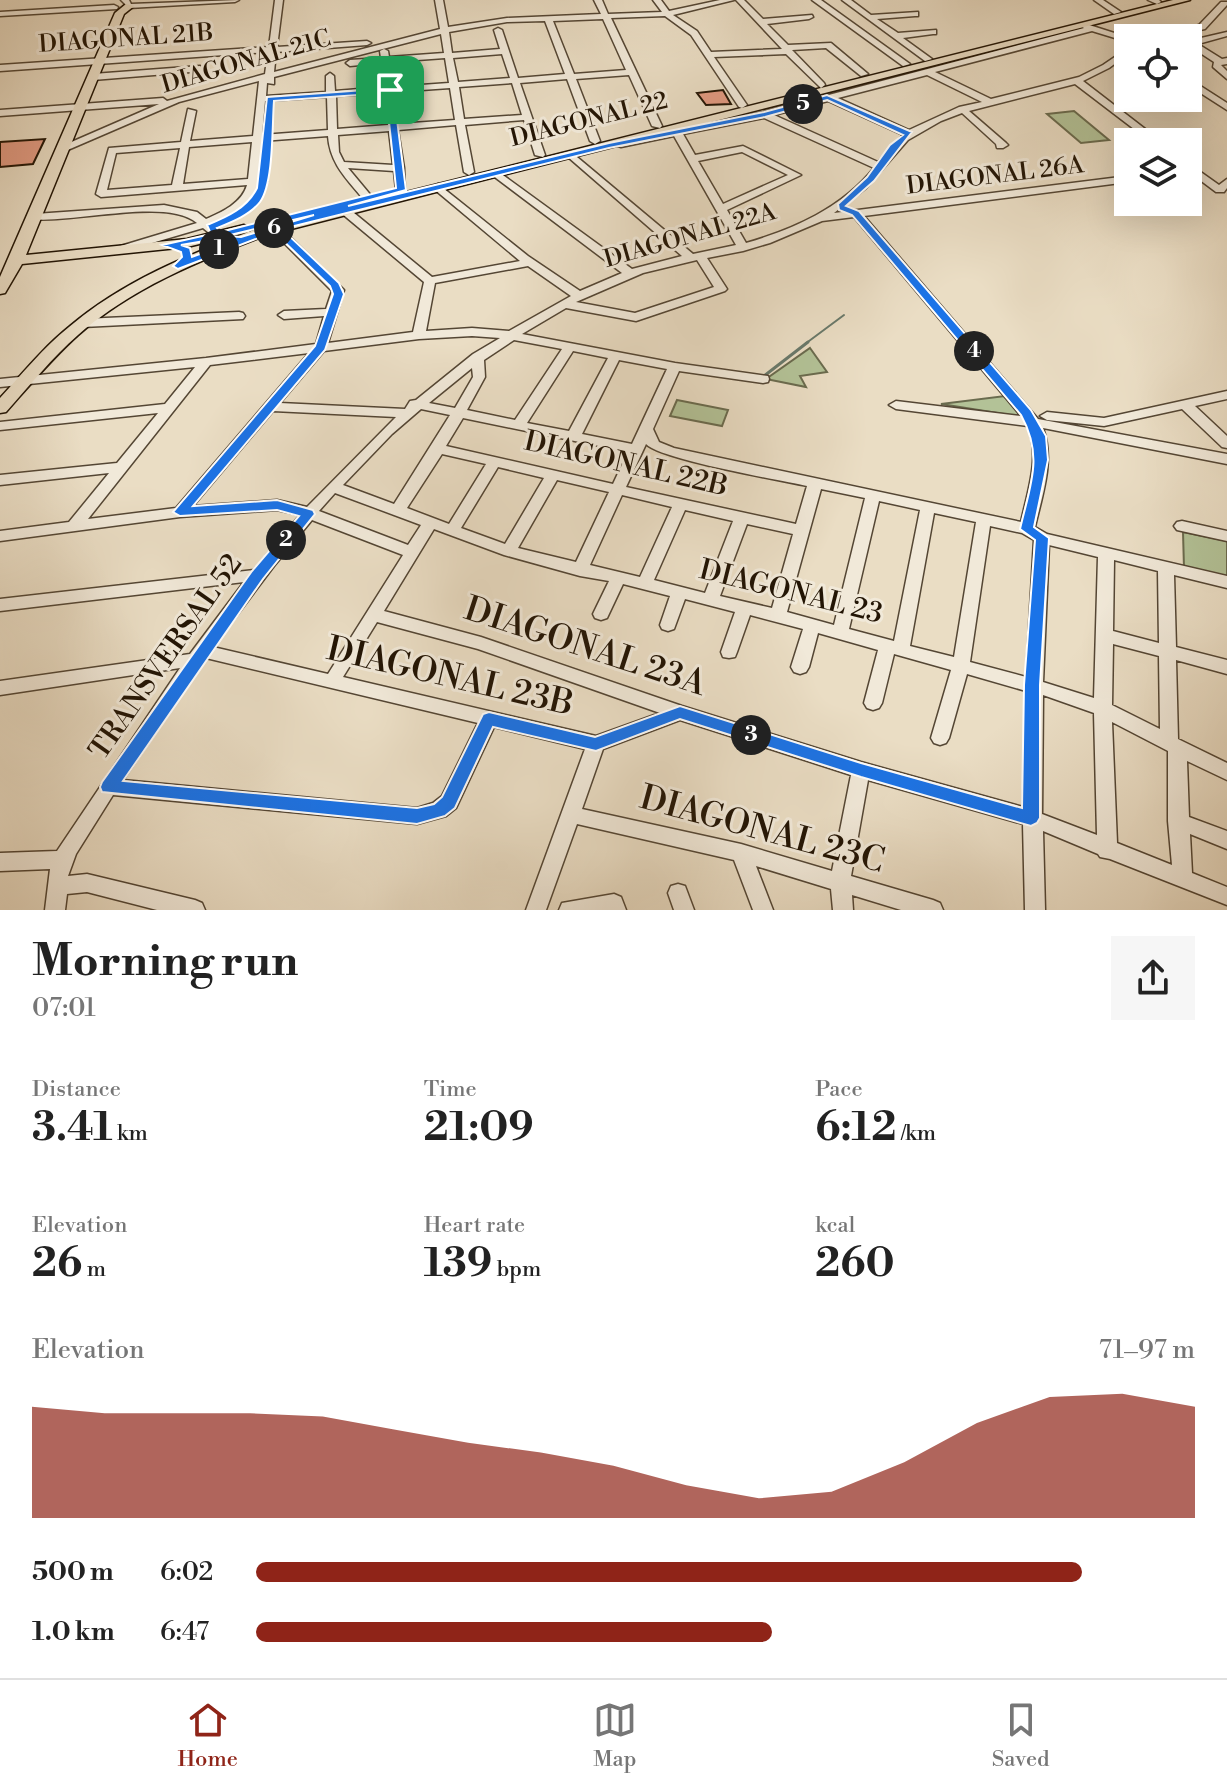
<!DOCTYPE html>
<html lang="en">
<head>
<meta charset="utf-8">
<style>
  :root { --surface:#fff; --page:#f6f6f6; --text:#222; --muted:#767676; --line:#e0e0e0; --accent:#8f2418 }
  body { margin:0; font-family:"Libre Bodoni",serif; background:var(--page); color:var(--text); height:100vh; display:flex; flex-direction:column; font-size:30px; white-space:nowrap }
  * { box-sizing:border-box; margin:0 }
  p { font-size:26px; color:var(--muted) }
  .icon { flex:none; width:44px; height:44px; fill:none; stroke:currentColor; stroke-width:2; stroke-linecap:round; stroke-linejoin:round }
  .map { position:relative; height:910px; overflow:hidden }
  .panel { display:flex; flex-direction:column; background:var(--surface); flex:1 }
  .panel>* { flex:none }
  .tools { position:absolute; left:1114px; top:24px; display:grid; gap:16px }
  .tools a { display:grid; place-items:center; width:88px; height:88px; border-radius:0px; background:var(--surface); box-shadow:0 8px 32px #0002; font-size:40px }
  .pin { position:absolute; display:grid; place-items:center; width:68px; height:68px; color:#fff; margin:-34px; border-radius:16px; box-shadow:0 4px 12px #0006 }
  .km { position:absolute; width:40px; height:40px; margin:-20px; border-radius:50%; background:#222; color:#fff; font-size:22px; line-height:40px; text-align:center }
  .round { display:grid; place-items:center; flex:none; width:84px; height:84px; border-radius:0px; background:var(--page) }
  .overview { display:flex; align-items:center; justify-content:space-between; height:136px; padding:0 32px }
  h1 { font-size:44px; font-weight:700; line-height:60px }
  .stats { display:grid; grid-template-columns:repeat(3,1fr); gap:12px; height:136px; padding:8px 32px }
  .stats div { display:grid; align-content:center }
  .stats b { font-size:40px; font-weight:700 }
  .stats small { font-size:22px; font-weight:400 }
  .stats p { font-size:22px }
  .chart { height:224px; padding:16px 32px }
  .chart p { display:flex; justify-content:space-between }
  .chart svg { width:100%; height:144px; margin-top:8px; fill:var(--accent); opacity:.7 }
  ul { padding:0 32px; list-style:none; font-size:26px }
  li { display:grid; grid-template-columns:128px 96px 1fr; align-items:center; height:60px }
  li i { height:20px; border-radius:10px; background:var(--accent) }
  .menu { display:flex; justify-content:space-around; align-items:center; height:112px; border-top:2px solid var(--line); background:var(--surface); font-size:22px; color:var(--muted) }
  .menu a { display:grid; justify-items:center; gap:4px }
  .menu .on { color:var(--accent) }
  .map>svg:first-child { display:block }
  .green { fill:#b3c297; stroke:#6a6b4e; stroke-width:2 }
  .lines { fill:none; stroke-linecap:round; stroke-linejoin:round }
  .stream-far1 { stroke:#69796a; stroke-width:2 }
  .stream { stroke:#69796a; stroke-width:3 }
  .building { fill:#e39b83; stroke:#221404; stroke-width:2 }
  .minor-casing { stroke:#544634; stroke-width:3 }
  .major-casing { stroke:#221404; stroke-width:3 }
  .minor { fill:#f1e9d9; fill-rule:evenodd }
  .major { fill:#eaddc4; fill-rule:evenodd }
  .route { fill:#1a73e8; stroke:#fff; stroke-width:2; fill-rule:evenodd }
  .labels { text-anchor:middle; dominant-baseline:central; stroke-width:6; stroke-linejoin:round; paint-order:stroke }
  .far-street-label { font-size:24px; fill:#221404; stroke:#f1e9d9 }
  .street-label { font-size:28px; fill:#221404; stroke:#f1e9d9 }
  .near-street-label { font-size:34px; fill:#221404; stroke:#f1e9d9 }
</style>
</head>
<body>
<div class="map">
<svg width="1227" height="910" viewBox="0 0 1227 910">
  <rect width="100%" height="100%" fill="#eaddc4"/>
  <filter id="stains"><feTurbulence type="fractalNoise" baseFrequency=".0025" numOctaves="4"/><feColorMatrix values="0 0 0 0 .2 0 0 0 0 .09 0 0 0 0 .02 0 0 0 .5 -.17"/></filter>
  <radialGradient id="worn" r=".72"><stop offset=".6" stop-color="#630" stop-opacity="0"/><stop offset="1" stop-color="#630" stop-opacity=".3"/></radialGradient>
  <path class="green" d="M 1074,111 L 1109,140 L 1081,143 L 1047,114 Z
    M 810,348 L 827,372 L 800,376 L 806,387 L 766,379 Z
    M 1005,396 L 1022,417 L 941,404 Z
    M 677,400 L 728,410 L 722,426 L 670,416 Z
    M 1183,532 L 1227,541 L 1227,578 L 1184,568 Z"/>
  <g class="lines">
    <path class="stream-far1" d="M 805,344 L 844,315"/>
    <path class="stream" d="M 764,376 L 808,342"/>
  </g>
  <path class="building" d="M 723,90 L 731,104 L 706,105 L 697,93 Z
    M 45,139 L 33,164 L 0,167 L 0,142 Z"/>
  <g class="lines">
    <g class="minor-casing">
      <path id="minor" d="M 121,0 L 129,0 L 131,4 L 239,0 L 235,2 L 129,8 Z
        M 275,0 L 283,0 L 277,47 L 367,41 L 371,43 L 367,45 L 276,52 L 274,72 L 440,29 L 435,0 L 443,0 L 448,27 L 507,18 L 601,14 L 594,0 L 602,0 L 608,14 L 662,12 L 653,0 L 661,0 L 669,11 L 720,0 L 734,0 L 673,15 L 697,31 L 711,52 L 782,49 L 736,0 L 744,0 L 763,19 L 812,15 L 813,17 L 809,19 L 767,24 L 788,45 L 831,43 L 868,74 L 861,76 L 826,48 L 792,50 L 824,83 L 825,85 L 821,88 L 786,54 L 714,57 L 747,105 L 742,108 L 739,107 L 691,35 L 665,16 L 611,18 L 662,126 L 660,128 L 652,126 L 629,75 L 576,79 L 600,141 L 595,144 L 590,141 L 567,79 L 520,83 L 545,155 L 543,157 L 535,155 L 524,120 L 465,125 L 474,172 L 469,175 L 464,172 L 456,125 L 398,130 L 404,168 L 405,192 L 396,190 L 394,171 L 348,168 L 373,198 L 368,201 L 364,200 C 347,179 330,164 328,136 L 262,141 L 258,178 L 267,181 L 258,184 C 254,205 230,216 212,224 L 222,233 L 222,237 L 214,237 L 203,228 L 118,253 L 112,250 L 114,248 L 197,223 C 166,197 73,224 31,219 L 31,215 L 35,214 L 164,205 L 197,212 L 206,219 C 222,212 242,203 247,185 L 101,197 L 96,194 L 109,148 L 181,142 L 188,109 L 196,111 L 190,141 L 253,136 L 259,81 L 179,102 L 63,152 L 60,151 L 60,147 L 159,104 L 0,116 L 0,110 L 163,98 L 167,101 L 265,74 L 268,52 L 0,71 L 0,65 L 269,47 ZM 603,19 L 626,70 L 574,74 L 553,21 ZM 545,21 L 565,74 L 518,78 L 502,30 L 498,28 L 494,30 L 500,49 L 452,53 L 449,32 L 507,22 ZM 441,34 L 444,53 L 389,57 L 388,51 L 384,49 L 380,51 L 381,58 L 350,60 L 346,63 L 350,66 L 381,63 L 384,87 L 335,91 L 334,76 L 330,73 L 326,76 L 326,92 L 266,96 L 267,83 L 274,84 L 274,77 ZM 502,54 L 510,78 L 458,82 L 453,58 ZM 445,58 L 449,83 L 393,87 L 390,62 ZM 512,83 L 522,115 L 464,119 L 459,87 ZM 450,88 L 455,120 L 398,124 L 393,92 ZM 385,93 L 388,125 L 337,129 L 336,96 ZM 327,97 L 328,130 L 262,135 L 265,101 ZM 389,131 L 393,165 L 344,162 L 339,152 L 338,135 ZM 252,142 L 248,179 L 183,184 L 189,147 ZM 180,148 L 172,185 L 107,190 L 116,153 Z
        M 812,0 L 821,0 L 910,64 L 903,66 Z
        M 842,0 L 851,0 L 871,15 L 918,12 L 918,16 L 915,16 L 877,19 L 898,33 L 936,30 L 936,34 L 933,34 L 903,38 L 932,59 L 925,61 Z
        M 1094,0 L 1103,0 L 1121,12 L 1114,14 Z
        M 1148,0 L 1159,0 L 1161,2 L 1157,4 Z
        M 1221,2 L 1227,2 L 1227,5 L 1205,29 L 1161,38 L 1146,38 L 1199,25 Z
        M 114,5 L 118,7 L 117,9 L 0,16 L 0,12 Z
        M 1083,23 L 1130,38 L 1128,38 L 1128,42 L 1092,31 L 935,72 L 991,99 L 1079,77 L 1103,65 L 1128,48 L 1128,54 L 1109,68 L 1083,81 L 1162,142 L 1151,142 L 1075,84 L 969,111 L 1006,143 L 1008,145 L 1003,148 L 997,148 L 996,144 L 962,113 L 941,121 L 908,140 L 866,188 L 834,213 L 1128,176 L 1128,182 L 864,216 L 1038,419 L 1227,454 L 1227,464 L 1043,428 C 1055,461 1042,495 1035,527 L 1047,534 L 1227,576 L 1227,588 L 1174,575 L 1176,647 L 1227,660 L 1227,674 L 1176,660 L 1178,739 L 1227,763 L 1227,780 L 1187,761 L 1189,817 L 1227,831 L 1227,849 L 1190,834 L 1192,873 L 1227,887 L 1227,905 L 1110,859 L 1100,857 L 1098,854 L 1043,831 L 1045,910 L 1025,910 L 1023,824 L 868,780 L 851,876 L 933,900 L 940,903 L 943,910 L 901,910 L 852,895 L 853,910 L 833,910 L 831,889 L 756,866 L 773,910 L 753,910 L 734,860 L 577,824 L 546,910 L 526,910 L 585,749 L 494,727 L 456,808 L 446,816 L 417,824 L 113,795 L 76,854 L 68,876 L 87,874 L 195,900 L 202,903 L 205,910 L 157,910 L 87,892 L 67,894 L 65,910 L 45,910 L 50,869 L 0,871 L 0,853 L 57,851 L 180,668 L 0,695 L 0,681 L 190,654 L 244,582 L 0,611 L 0,599 L 254,570 L 300,515 L 277,510 L 180,517 L 0,541 L 0,531 L 69,522 L 109,473 L 0,485 L 0,475 L 117,463 L 158,413 L 0,430 L 0,422 L 165,404 L 195,367 L 0,387 L 0,379 L 206,358 L 316,344 L 324,316 L 284,319 L 278,315 L 284,311 L 326,309 L 332,291 L 271,230 L 270,228 L 275,225 L 279,226 L 344,290 L 328,343 L 413,332 L 424,282 L 340,212 L 340,208 L 348,208 L 432,277 L 520,261 L 434,189 L 433,187 L 438,184 L 528,256 L 580,291 L 622,273 L 492,175 L 492,171 L 496,170 L 632,269 L 682,256 L 568,157 L 568,153 L 571,152 L 693,254 L 736,245 L 674,136 L 621,147 L 618,146 L 618,142 L 764,112 L 1084,28 L 1079,25 ZM 927,75 L 982,102 L 959,107 L 909,130 L 838,98 ZM 828,101 L 903,135 L 878,162 L 774,115 ZM 764,118 L 874,168 C 842,208 794,229 746,243 L 727,210 L 801,175 L 743,146 L 695,155 L 683,134 ZM 742,152 L 788,175 L 723,204 L 698,161 ZM 854,217 L 1021,416 L 896,401 L 889,405 L 896,409 L 1028,426 C 1040,458 1028,490 1021,522 L 674,448 L 659,442 L 653,429 L 679,371 L 763,383 L 768,382 L 769,379 L 768,376 L 675,363 L 522,334 L 566,308 L 636,321 L 725,291 L 727,289 L 707,258 L 743,251 L 770,243 L 822,221 ZM 697,260 L 714,287 L 635,313 L 576,302 L 643,273 ZM 528,266 L 571,296 L 509,331 L 472,328 L 426,331 L 435,283 ZM 472,336 L 500,338 L 473,354 L 416,400 L 410,401 L 405,409 L 280,403 L 324,351 L 419,339 ZM 514,340 L 562,349 L 515,420 L 467,410 L 485,377 L 484,360 ZM 573,351 L 608,358 L 569,431 L 527,423 ZM 309,353 L 176,508 L 88,519 L 210,365 ZM 619,360 L 667,369 L 632,444 L 582,434 ZM 472,368 L 473,377 L 455,408 L 429,403 ZM 421,409 L 450,415 L 394,504 L 343,485 L 392,434 ZM 273,411 L 396,417 L 307,507 L 277,500 L 193,506 ZM 463,418 L 628,452 L 613,484 L 446,446 ZM 646,444 C 659,459 779,480 807,486 L 796,524 L 626,487 ZM 442,454 L 486,464 L 449,524 L 407,508 ZM 498,467 L 544,478 L 505,544 L 461,528 ZM 557,480 L 609,492 L 576,562 L 518,548 ZM 821,489 L 865,498 L 834,625 L 787,612 ZM 335,493 L 421,525 L 408,545 L 319,511 ZM 622,495 L 672,507 L 640,577 L 590,565 ZM 879,501 L 920,510 L 894,641 L 849,629 ZM 685,510 L 733,521 L 705,593 L 654,580 ZM 934,513 L 976,522 L 954,657 L 910,646 ZM 312,520 L 403,555 L 328,674 L 213,647 L 274,566 ZM 747,524 L 793,534 L 772,608 L 720,596 ZM 990,526 L 1022,533 L 1034,540 L 1026,677 L 970,662 ZM 434,529 L 504,555 L 580,576 L 609,581 L 593,614 L 595,618 L 601,620 L 607,618 L 623,584 L 670,596 L 660,625 L 662,629 L 668,631 L 674,629 L 685,599 L 735,612 L 721,652 L 723,657 L 729,658 L 735,657 L 737,652 L 750,615 L 803,629 L 791,667 L 794,672 L 800,674 L 806,672 L 809,667 L 818,633 L 878,650 L 864,703 L 867,708 L 873,710 L 879,708 L 882,703 L 894,654 L 951,670 L 931,738 L 934,743 L 940,745 L 946,743 L 949,738 L 967,674 L 1026,691 L 1023,807 L 861,762 L 682,706 L 481,637 L 384,611 ZM 1049,545 L 1098,557 L 1094,698 L 1043,682 ZM 1114,560 L 1158,571 L 1159,643 L 1113,631 ZM 377,622 L 478,649 L 660,713 L 596,736 L 343,677 ZM 1113,644 L 1159,656 L 1160,729 L 1112,705 ZM 206,658 L 478,723 L 442,796 L 433,803 L 417,808 L 123,780 ZM 1043,695 L 1094,713 L 1097,835 L 1042,814 ZM 680,720 L 851,775 L 832,871 L 741,844 L 582,809 L 603,749 ZM 1112,722 L 1168,751 L 1168,821 L 1172,865 L 1117,843 Z
        M 1227,32 L 1227,36 L 1198,44 L 1222,59 L 1227,58 L 1227,64 L 1221,65 L 1227,71 L 1227,79 L 1213,67 L 1214,62 L 1188,45 L 1188,41 Z
        M 200,66 L 204,69 L 203,71 L 93,80 L 89,77 L 93,74 Z
        M 1188,78 L 1227,103 L 1227,110 L 1188,85 Z
        M 1188,163 L 1219,185 L 1227,179 L 1227,188 L 1224,192 L 1216,192 L 1188,171 Z
        M 239,312 L 243,313 L 245,316 L 243,319 L 83,327 L 77,323 L 83,319 Z
        M 1227,391 L 1227,399 L 1195,406 L 1227,436 L 1227,448 L 1222,447 L 1182,409 L 1104,426 L 1047,420 L 1040,416 L 1047,412 L 1104,418 Z
        M 1182,521 L 1227,531 L 1227,541 L 1177,530 L 1174,526 L 1177,522 Z
        M 678,884 L 685,886 L 694,910 L 674,910 L 668,893 L 671,886 Z
        M 614,894 L 621,897 L 626,910 L 559,910 L 562,903 Z"/>
    </g>
    <g class="major-casing">
      <path id="major" d="M 1173,0 L 1190,0 L 264,236 C 198,261 132,288 78,335 C 52,358 29,386 6,412 L 0,413 L 0,398 C 22,374 43,348 69,327 C 123,281 188,255 254,230 Z
        M 126,4 L 134,6 L 124,14 L 26,255 L 187,239 L 244,225 L 251,229 L 249,232 L 187,247 L 22,264 L 5,293 L 0,294 L 0,277 L 115,13 Z"/>
    </g>
    <use href="#minor" class="minor"/>
    <use href="#major" class="major"/>
  </g>
  <path class="route" d="M 393,88 L 406,190 L 348,206 L 609,143 L 764,112 L 827,95 L 912,132 L 874,181 L 846,206 L 859,211 L 1031,410 L 1046,436 L 1048,460 L 1034,527 L 1049,538 L 1040,685 L 1040,818 L 1037,823 L 1031,826 L 861,777 L 680,719 L 596,751 L 493,727 L 455,808 L 445,816 L 417,824 L 102,792 L 100,787 L 102,782 L 252,571 L 299,516 L 277,510 L 180,516 L 173,512 L 315,346 L 333,294 L 330,286 L 274,232 L 178,269 L 173,266 L 182,257 L 181,252 L 162,245 L 211,234 L 207,225 C 227,217 247,208 257,188 L 267,97 ZM 386,93 L 396,188 L 220,232 L 217,228 C 232,222 250,215 260,202 C 274,183 272,125 274,101 ZM 827,100 L 903,135 L 890,145 L 867,177 L 838,204 L 839,210 L 852,215 L 1021,415 C 1044,457 1030,485 1020,529 L 1035,540 L 1024,685 L 1022,808 L 861,763 L 680,706 L 595,737 L 489,712 L 483,714 L 442,797 L 434,804 L 417,808 L 123,781 L 263,579 L 315,514 L 313,510 L 277,500 L 193,506 L 325,350 L 344,294 L 339,283 L 282,229 L 609,148 L 765,117 ZM 314,215 L 241,237 L 226,236 ZM 216,239 L 229,243 L 192,257 L 190,248 L 181,245 Z"/>
  <g class="labels">
    <g class="far-street-label">
      <text transform="translate(126 39) rotate(-4)">DIAGONAL 21B</text>
      <text transform="translate(246 62) rotate(-16)">DIAGONAL 21C</text>
      <text transform="translate(589 120) rotate(-14)">DIAGONAL 22</text>
      <text transform="translate(995 176) rotate(-7)">DIAGONAL 26A</text>
      <text transform="translate(690 236) rotate(-16)">DIAGONAL 22A</text>
    </g>
    <g class="street-label">
      <text transform="translate(626 464) rotate(13)">DIAGONAL 22B</text>
      <text transform="translate(791 592) rotate(14)">DIAGONAL 23</text>
      <text transform="translate(166 657) rotate(-55)">TRANSVERSAL 52</text>
    </g>
    <g class="near-street-label">
      <text transform="translate(585 647) rotate(18)">DIAGONAL 23A</text>
      <text transform="translate(450 677) rotate(13)">DIAGONAL 23B</text>
      <text transform="translate(762 830) rotate(15)">DIAGONAL 23C</text>
    </g>
  </g>
  <rect width="100%" height="100%" filter="url(#stains)"/>
  <rect width="100%" height="100%" fill="url(#worn)"/>
</svg>
<div class="tools">
<a><svg class="icon" aria-label="locate" viewBox="0 0 24 24"><circle cx="12" cy="12" r="6"/><path d="M12 2v4M12 18v4M2 12h4M18 12h4"/></svg></a>
<a><svg class="icon" aria-label="layers" viewBox="0 0 24 24"><path d="M12 4l9 5-9 5-9-5zM3 14l9 5 9-5"/></svg></a>
</div>
<div class="pin" style="left:390px;top:90px;background:#1e9e55"><svg class="icon" aria-label="arrive" viewBox="0 0 24 24"><path d="M6 21V4h12l-3 4 3 4H6"/></svg></div>
<b class="km" style="left:219px;top:249px">1</b>
<b class="km" style="left:286px;top:540px">2</b>
<b class="km" style="left:751px;top:735px">3</b>
<b class="km" style="left:974px;top:351px">4</b>
<b class="km" style="left:803px;top:104px">5</b>
<b class="km" style="left:274px;top:228px">6</b>
</div>
<section class="panel">
<div class="overview"><div><h1>Morning run</h1><p>07:01</p></div><a class="round"><svg class="icon" aria-label="share" viewBox="0 0 24 24"><path d="M12 15V3M7 8l5-5 5 5M5 13v7h14v-7"/></svg></a></div>
<div class="stats">
<div><p>Distance</p><b>3.41<small> km</small></b></div>
<div><p>Time</p><b>21:09</b></div>
<div><p>Pace</p><b>6:12<small> /km</small></b></div>
</div>
<div class="stats">
<div><p>Elevation</p><b>26<small> m</small></b></div>
<div><p>Heart rate</p><b>139<small> bpm</small></b></div>
<div><p>kcal</p><b>260</b></div>
</div>
<div class="chart"><p><span>Elevation</span>71–97 m</p>
<svg viewBox="0 0 160 44" preserveAspectRatio="none"><path d="M0 44V10L10 12L20 12L30 12L40 13L50 17L60 21L70 24L80 28L90 34L100 38L110 36L120 27L130 15L140 7L150 6L160 10V44z"/></svg>
</div>
<ul>
<li><b>500 m</b>6:02<i style="width:88%"></i></li>
<li><b>1.0 km</b>6:47<i style="width:55%"></i></li>
</ul>
</section>
<nav class="menu">
<a class="on"><svg class="icon" aria-label="home" viewBox="0 0 24 24"><path d="M3 11l9-7 9 7M6 9v11h12V9"/></svg>Home</a>
<a><svg class="icon" aria-label="map" viewBox="0 0 24 24"><path d="M3 6l6-2 6 2 6-2v14l-6 2-6-2-6 2zM9 4v14M15 6v14"/></svg>Map</a>
<a><svg class="icon" aria-label="saved" viewBox="0 0 24 24"><path d="M7 4h10v16l-5-4-5 4z"/></svg>Saved</a>
</nav>
</body>
</html>
